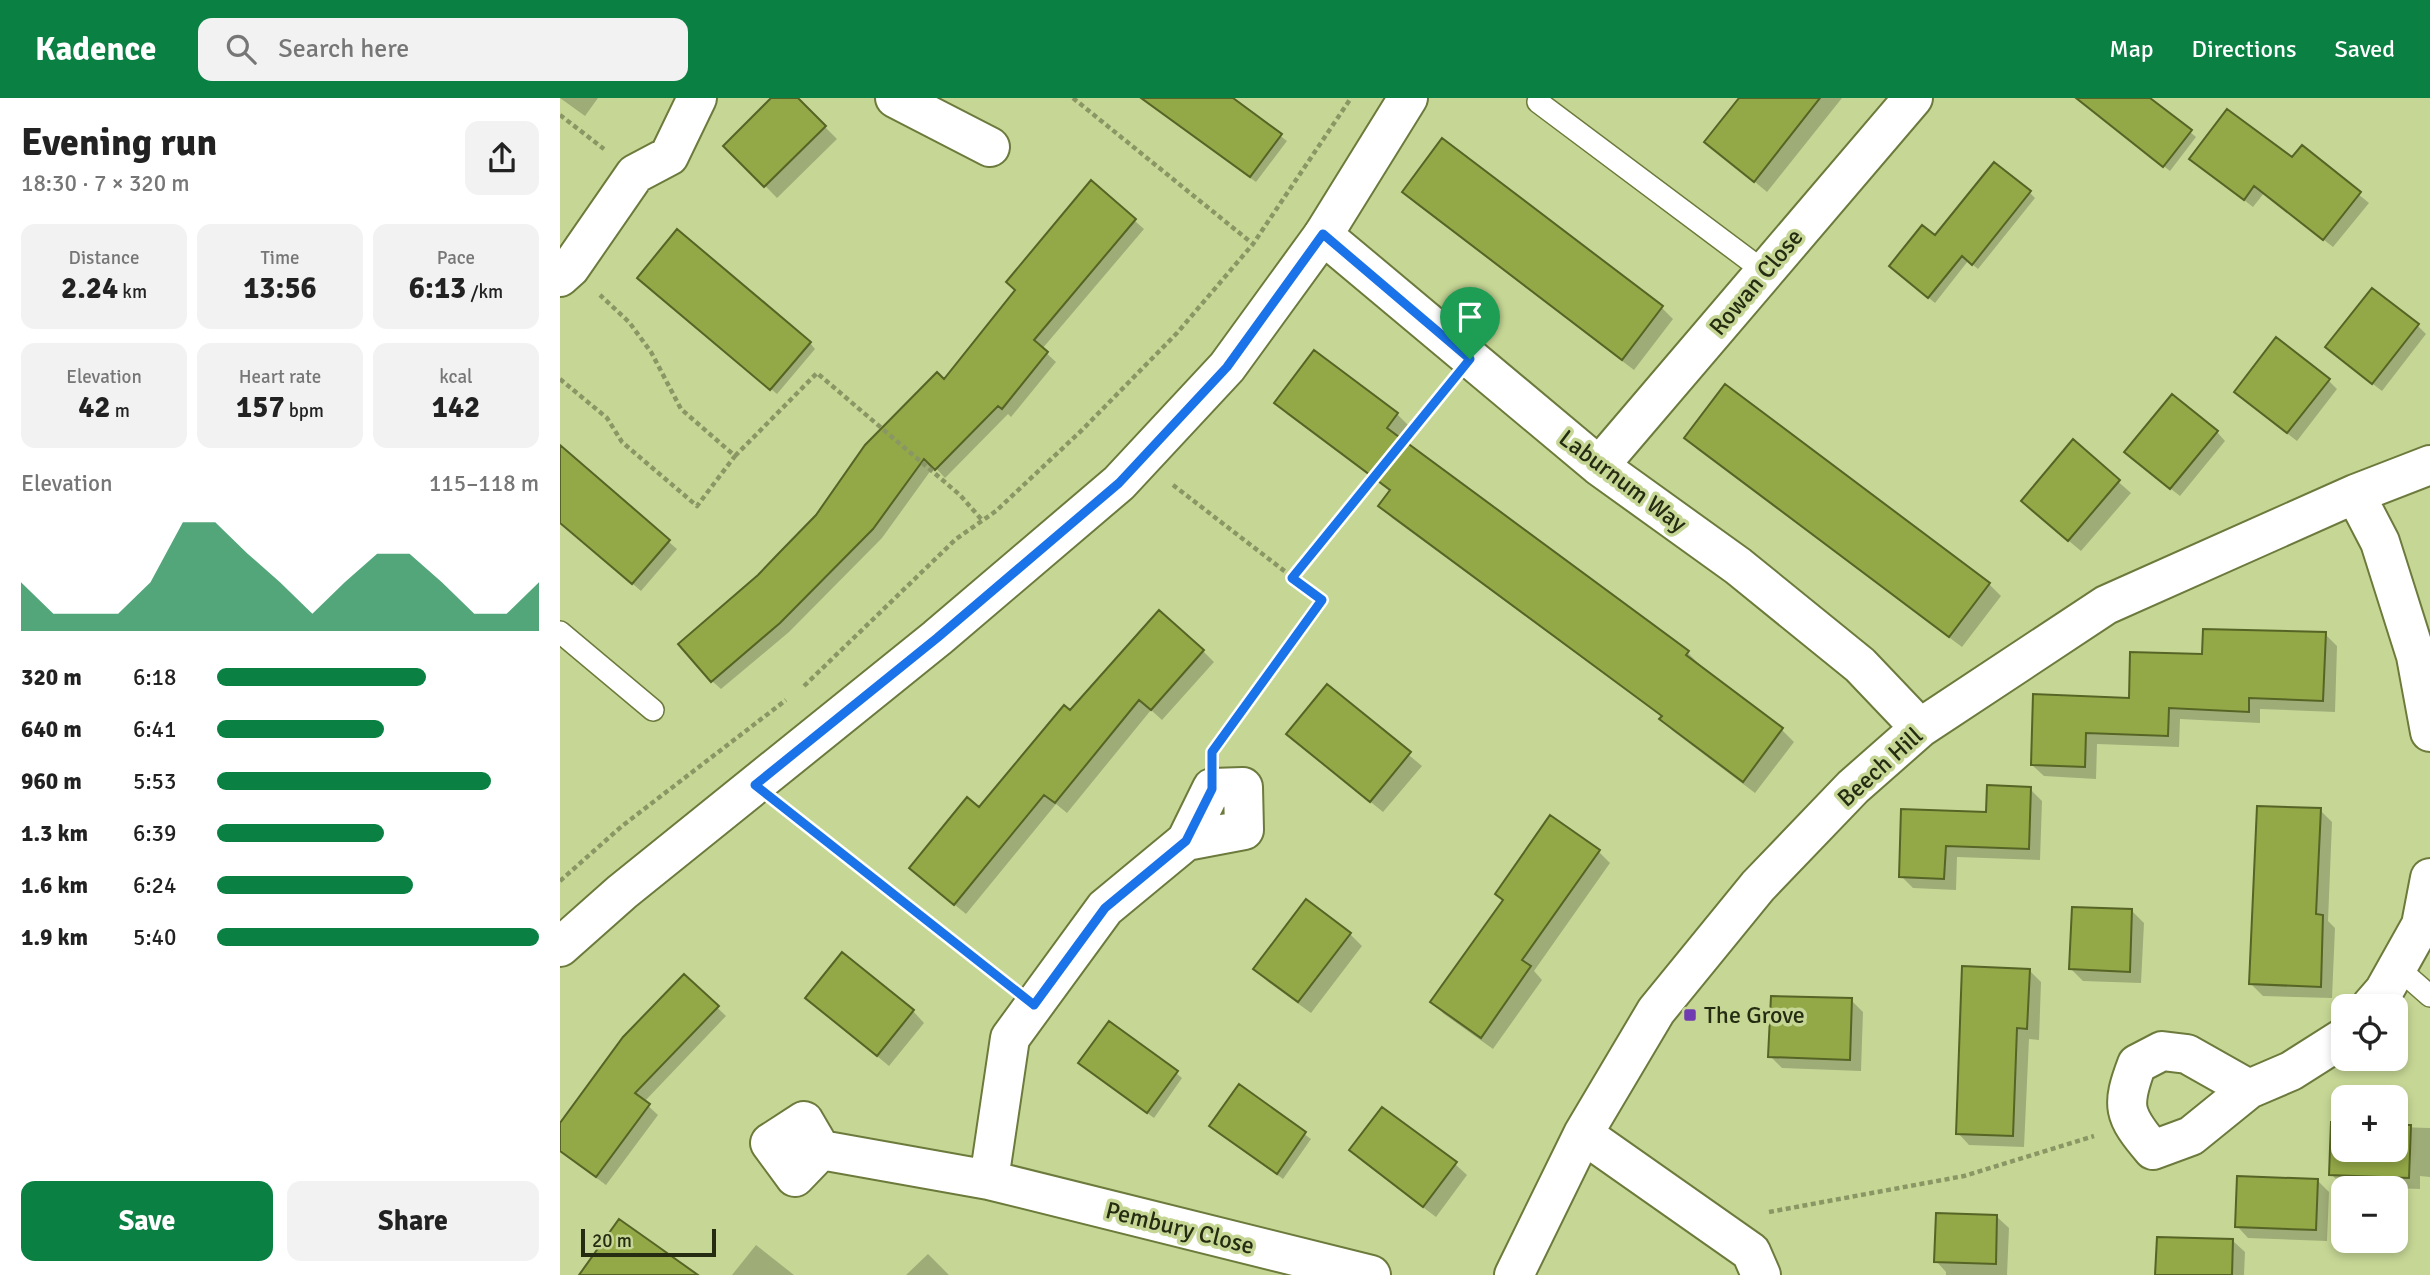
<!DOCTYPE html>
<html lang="en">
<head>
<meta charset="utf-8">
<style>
  :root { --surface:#fff; --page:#f2f2f2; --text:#222; --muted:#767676; --accent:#0b8043 }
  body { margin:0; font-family:Signika,sans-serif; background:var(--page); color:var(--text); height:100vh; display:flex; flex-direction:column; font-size:26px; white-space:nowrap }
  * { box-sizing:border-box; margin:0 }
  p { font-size:23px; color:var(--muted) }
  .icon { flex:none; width:38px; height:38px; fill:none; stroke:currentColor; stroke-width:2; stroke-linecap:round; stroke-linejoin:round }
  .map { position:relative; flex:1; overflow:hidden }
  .side { display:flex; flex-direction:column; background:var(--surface); width:560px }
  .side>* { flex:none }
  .controls { position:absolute; left:1771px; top:896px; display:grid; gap:14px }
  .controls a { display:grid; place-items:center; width:77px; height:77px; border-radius:14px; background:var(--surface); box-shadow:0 4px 10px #0003; font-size:35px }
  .scale { position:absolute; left:21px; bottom:18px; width:135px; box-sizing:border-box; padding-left:7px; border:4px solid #262c12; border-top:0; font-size:19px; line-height:24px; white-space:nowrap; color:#262c12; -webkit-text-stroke:5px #c6d795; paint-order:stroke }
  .pin { position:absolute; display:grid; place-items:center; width:60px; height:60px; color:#fff; margin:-72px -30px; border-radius:50% 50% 50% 0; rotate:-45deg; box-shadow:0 0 7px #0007 }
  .pin .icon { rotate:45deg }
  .round { display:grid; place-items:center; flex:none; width:74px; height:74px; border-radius:14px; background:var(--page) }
  .summary { display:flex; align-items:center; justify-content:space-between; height:119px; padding:0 21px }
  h1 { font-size:38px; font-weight:700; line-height:52px }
  .stats { display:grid; grid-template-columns:repeat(3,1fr); gap:10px; height:119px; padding:7px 21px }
  .stats div { display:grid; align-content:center; border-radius:14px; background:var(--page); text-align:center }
  .stats b { font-size:30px; font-weight:700 }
  .stats small { font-size:19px; font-weight:400 }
  .stats p { font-size:19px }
  .chart { height:196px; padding:14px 21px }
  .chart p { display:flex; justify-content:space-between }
  .chart svg { width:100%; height:126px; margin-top:7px; fill:var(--accent); opacity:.7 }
  .cta { display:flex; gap:14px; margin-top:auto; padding:14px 21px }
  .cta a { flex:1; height:80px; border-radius:14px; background:var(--accent); color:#fff; font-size:28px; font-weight:700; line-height:80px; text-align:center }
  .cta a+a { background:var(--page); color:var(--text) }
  ul { padding:0 21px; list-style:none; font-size:23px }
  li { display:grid; grid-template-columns:112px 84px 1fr; align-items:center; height:52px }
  li i { height:18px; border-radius:9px; background:var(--accent) }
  header { display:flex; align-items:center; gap:42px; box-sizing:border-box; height:98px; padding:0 35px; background:var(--accent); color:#fff }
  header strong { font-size:33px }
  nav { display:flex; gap:38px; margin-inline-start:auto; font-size:24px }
  .search { width:490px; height:63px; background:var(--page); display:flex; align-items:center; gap:18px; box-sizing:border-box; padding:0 24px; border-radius:14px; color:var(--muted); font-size:26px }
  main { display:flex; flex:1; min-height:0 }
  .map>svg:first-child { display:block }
  .shadow { fill:#0003 }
  .building { fill:#93a847; stroke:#566425; stroke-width:2 }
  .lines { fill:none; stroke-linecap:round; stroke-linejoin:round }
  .service-casing { stroke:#6c7a3c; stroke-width:24 }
  .minor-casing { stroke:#6c7a3c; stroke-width:42 }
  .tertiary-casing { stroke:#6c7a3c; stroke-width:42 }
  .path { stroke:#8a9764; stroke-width:4.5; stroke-dasharray:5 3.5; stroke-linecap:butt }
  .service { stroke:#fff; stroke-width:21 }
  .minor { stroke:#fff; stroke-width:38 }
  .tertiary { stroke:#fff; stroke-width:38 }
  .route-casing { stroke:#fff; stroke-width:14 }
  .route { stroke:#1a73e8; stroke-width:9 }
  .poi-dot { fill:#703ab1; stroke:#c6d795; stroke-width:2.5 }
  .labels { text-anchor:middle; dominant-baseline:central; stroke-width:7; stroke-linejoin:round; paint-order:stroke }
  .street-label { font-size:24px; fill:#262c12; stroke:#c6d795 }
  .poi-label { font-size:24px; fill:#262c12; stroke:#c6d795; text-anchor:start }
</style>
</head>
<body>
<header>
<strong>Kadence</strong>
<div class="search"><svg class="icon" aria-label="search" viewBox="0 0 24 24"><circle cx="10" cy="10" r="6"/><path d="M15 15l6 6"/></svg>Search here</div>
<nav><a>Map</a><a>Directions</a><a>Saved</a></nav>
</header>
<main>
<section class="side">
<div class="summary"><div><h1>Evening run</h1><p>18:30 · 7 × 320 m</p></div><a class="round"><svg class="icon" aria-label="share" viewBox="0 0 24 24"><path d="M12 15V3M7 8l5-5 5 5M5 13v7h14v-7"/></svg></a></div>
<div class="stats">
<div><p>Distance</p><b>2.24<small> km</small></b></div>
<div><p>Time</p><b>13:56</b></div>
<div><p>Pace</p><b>6:13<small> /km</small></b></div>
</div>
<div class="stats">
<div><p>Elevation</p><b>42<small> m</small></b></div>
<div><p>Heart rate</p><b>157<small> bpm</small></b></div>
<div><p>kcal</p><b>142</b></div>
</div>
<div class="chart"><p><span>Elevation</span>115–118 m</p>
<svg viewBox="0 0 160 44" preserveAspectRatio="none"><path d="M0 44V27L10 38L20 38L30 38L40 27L50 6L60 6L70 17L80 27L90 38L100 27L110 17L120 17L130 27L140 38L150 38L160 27V44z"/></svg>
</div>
<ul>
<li><b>320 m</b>6:18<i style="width:65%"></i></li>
<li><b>640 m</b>6:41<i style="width:52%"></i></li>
<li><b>960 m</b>5:53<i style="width:85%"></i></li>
<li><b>1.3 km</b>6:39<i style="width:52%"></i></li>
<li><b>1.6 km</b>6:24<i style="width:61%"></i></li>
<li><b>1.9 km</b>5:40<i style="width:100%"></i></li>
</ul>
<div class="cta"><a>Save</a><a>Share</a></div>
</section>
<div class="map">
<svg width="1870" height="1177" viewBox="0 0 1870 1177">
  <rect width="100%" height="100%" fill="#c6d795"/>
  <path class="shadow" d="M 0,0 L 38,0 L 25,18 Z
    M 214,0 L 236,0 L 277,41 L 217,100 L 166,48 Z
    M 581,0 L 671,0 L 727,43 L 696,84 Z
    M 1182,0 L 1282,0 L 1207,94 L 1147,44 Z
    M 1515,0 L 1588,0 L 1636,39 L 1610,73 Z
    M 1742,50 L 1809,105 L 1773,149 L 1704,95 L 1693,109 L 1631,61 L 1732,62 Z
    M 532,85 L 584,131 L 482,251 L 496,264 L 451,319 L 448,316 L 385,380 L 374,368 L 322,440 L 229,534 L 161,591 L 152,583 L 199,478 L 384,283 L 457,192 Z
    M 844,94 L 1101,209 L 1113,221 L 1074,272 L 856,106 Z
    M 1469,94 L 1475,100 L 1418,171 L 1408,163 L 1375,205 L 1336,173 L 1375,140 Z
    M 84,185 L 250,245 L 255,251 L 217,296 Z
    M 1857,227 L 1866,236 L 1822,293 L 1776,258 Z
    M 755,255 L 837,316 L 849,328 L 839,341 L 1127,554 L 1139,566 L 1138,568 L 1222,632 L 1234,644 L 1195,695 L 1113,633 L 1101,621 L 1103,619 L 832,420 L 821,408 L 831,394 L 728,317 L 716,305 Z
    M 1768,282 L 1777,291 L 1737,343 L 1685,303 Z
    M 1657,334 L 1665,343 L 1620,398 L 1575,363 Z
    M 1126,340 L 1429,486 L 1441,498 L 1402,549 L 1138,352 Z
    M 1513,344 L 1571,395 L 1521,453 L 1475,415 Z
    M 0,350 L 117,451 L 81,493 L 0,424 Z
    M 1765,536 L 1777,548 L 1775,614 L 1700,611 L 1700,625 L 1620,621 L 1619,649 L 1537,646 L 1536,681 L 1484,678 L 1472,667 L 1570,602 L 1643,558 Z
    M 643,553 L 654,564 L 602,622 L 591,612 L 507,715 L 496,706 L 406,816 L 363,781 L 510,615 Z
    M 767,589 L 862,668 L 823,714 L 741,647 Z
    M 1470,691 L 1482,703 L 1480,762 L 1397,759 L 1396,792 L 1353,790 L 1341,778 L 1427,716 Z
    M 1760,712 L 1772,724 L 1768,823 L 1775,830 L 1772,900 L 1703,898 L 1691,886 Z
    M 1038,753 L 1050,765 L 974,873 L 982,882 L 933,951 L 884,916 L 872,904 Z
    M 1572,813 L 1584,825 L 1581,885 L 1523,883 L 1511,871 Z
    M 790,836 L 802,848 L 751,915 L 707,883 L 696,871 Z
    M 1469,872 L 1481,884 L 1479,942 L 1469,941 L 1464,1049 L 1409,1047 L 1398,1035 Z
    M 124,878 L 166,918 L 84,1004 L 98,1017 L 46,1087 L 0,1053 L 0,1028 Z
    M 247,900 L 353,913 L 364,925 L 329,968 Z
    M 1291,902 L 1303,914 L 1301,973 L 1222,970 L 1210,958 Z
    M 526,971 L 616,975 L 622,980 L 594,1020 Z
    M 679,989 L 751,1041 L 723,1081 L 657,1034 Z
    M 1773,1026 L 1783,1027 L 1783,1052 L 1836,1052 L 1836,1029 L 1870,1030 L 1870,1079 L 1860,1078 L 1860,1091 L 1783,1088 L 1771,1076 Z
    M 791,1052 L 895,1066 L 907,1077 L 876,1119 L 803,1064 Z
    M 1757,1082 L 1769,1094 L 1767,1143 L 1688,1140 L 1677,1128 Z
    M 1437,1119 L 1449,1130 L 1447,1177 L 1386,1177 L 1386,1174 L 1376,1163 Z
    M 1673,1143 L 1685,1154 L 1684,1177 L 1597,1177 Z
    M 196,1147 L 234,1177 L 172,1177 Z
    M 368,1156 L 389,1177 L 346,1177 Z"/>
  <path class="building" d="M 211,0 L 238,0 L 266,28 L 204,89 L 163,48 Z
    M 581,0 L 673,0 L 722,36 L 690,79 Z
    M 1179,0 L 1260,0 L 1194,84 L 1144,44 Z
    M 1516,0 L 1590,0 L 1632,32 L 1603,69 Z
    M 1667,11 L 1732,59 L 1742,47 L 1801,94 L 1763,142 L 1694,88 L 1684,102 L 1629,61 Z
    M 882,40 L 1103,208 L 1062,262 L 842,94 Z
    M 1434,64 L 1471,93 L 1412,167 L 1402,158 L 1368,200 L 1329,168 L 1362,127 L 1375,137 Z
    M 531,82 L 576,121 L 474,242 L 488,254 L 442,311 L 438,308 L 375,372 L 364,361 L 313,431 L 220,525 L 151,584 L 118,546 L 198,477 L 218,456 L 256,417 L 305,347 L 377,274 L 384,281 L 455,192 L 446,184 Z
    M 117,131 L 251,244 L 210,292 L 77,180 Z
    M 1812,190 L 1859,226 L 1812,286 L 1765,249 Z
    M 1716,239 L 1770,281 L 1727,335 L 1674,294 Z
    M 754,252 L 838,315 L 827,330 L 1129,553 L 1126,557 L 1223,630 L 1183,684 L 1099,621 L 1102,618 L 818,408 L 830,392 L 714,305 Z
    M 1165,286 L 1430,485 L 1389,539 L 1124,340 Z
    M 1612,296 L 1658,333 L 1610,391 L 1564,354 Z
    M 1513,341 L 1560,382 L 1508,443 L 1461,403 Z
    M 0,347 L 110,442 L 72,486 L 0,425 Z
    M 599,512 L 644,552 L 591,612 L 579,602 L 495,705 L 484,697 L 394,807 L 349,770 L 407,699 L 419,709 L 504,607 L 510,612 Z
    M 1643,531 L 1766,534 L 1763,603 L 1689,600 L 1689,614 L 1609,610 L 1608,638 L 1526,635 L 1525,669 L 1471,667 L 1473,596 L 1569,600 L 1570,554 L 1642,556 Z
    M 767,586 L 851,654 L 810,704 L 726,636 Z
    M 1427,687 L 1471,689 L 1469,751 L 1386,748 L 1384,781 L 1339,779 L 1341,711 L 1426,714 Z
    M 1697,708 L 1761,710 L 1756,816 L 1763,817 L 1761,889 L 1689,886 Z
    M 990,717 L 1040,752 L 962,862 L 971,868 L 921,940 L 870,904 L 943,802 L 935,796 Z
    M 746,801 L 791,835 L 738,904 L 693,871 Z
    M 1512,809 L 1572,811 L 1570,874 L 1509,871 Z
    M 282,854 L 354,912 L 317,958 L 245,900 Z
    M 1402,868 L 1470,871 L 1467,931 L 1457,930 L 1453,1038 L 1396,1036 Z
    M 124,876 L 159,908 L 75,995 L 90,1006 L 36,1079 L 0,1053 L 0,1025 L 63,939 Z
    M 1211,898 L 1292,900 L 1290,962 L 1208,959 Z
    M 549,923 L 618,973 L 587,1015 L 518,965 Z
    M 679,986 L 746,1034 L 717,1076 L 649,1028 Z
    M 822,1009 L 897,1064 L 863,1109 L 789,1052 Z
    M 1771,1024 L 1783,1025 L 1783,1052 L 1836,1052 L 1836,1027 L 1851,1027 L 1849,1080 L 1769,1077 Z
    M 1677,1078 L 1758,1081 L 1756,1132 L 1675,1129 Z
    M 1376,1115 L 1437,1117 L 1436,1166 L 1374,1164 Z
    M 59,1121 L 93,1145 L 138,1177 L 19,1177 Z
    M 1597,1139 L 1673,1141 L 1672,1177 L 1595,1177 Z"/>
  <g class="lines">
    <g class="service-casing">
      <path id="service" d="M 978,4 L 1205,174
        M 0,534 L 93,612
        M 1838,870 L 1870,898"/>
    </g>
    <g class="minor-casing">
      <path id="minor" d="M 335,0 L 430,49
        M 763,137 L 1039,368 L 1178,468 L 1300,567 L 1360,630
        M 0,179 L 10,170 L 75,76 L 109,58 L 137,0
        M 1039,368 L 1353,0
        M 1795,396 L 1820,444 L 1856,558 L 1870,634
        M 1811,908 L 1824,893 L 1861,827 L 1870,780
        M 1689,991 L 1627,956 L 1602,953 L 1577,966 C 1561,1008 1563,1017 1593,1052 L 1631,1038 L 1689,991 L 1731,973 L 1783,940
        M 1023,1036 L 1191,1154 L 1201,1177
        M 261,1052 L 235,1079 L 210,1045 L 244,1023 L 261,1052 L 429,1082 L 811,1177
        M 429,1082 L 450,940 L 545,810 L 626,743 L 652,690 L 683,689 L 684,732 L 626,743
        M 954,1177 L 1023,1036 L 1096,913 L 1198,788 L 1293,689 L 1360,630 L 1546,507 L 1795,396 L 1870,367"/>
    </g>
    <g class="tertiary-casing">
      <path id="tertiary" d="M 0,849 L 62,794 L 377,540 L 559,385 L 667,269 L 763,137 L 848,0"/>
    </g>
    <path class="path" d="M 513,0 L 693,146
      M 0,17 L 44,51
      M 0,281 L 47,320 L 62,344 L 137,408 L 175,358 L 121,311 L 91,254 L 69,224 L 40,197
      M 175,358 L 257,275 L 400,397 L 422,422
      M 613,387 L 762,502 L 658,646
      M 732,480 L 885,292
      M 244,588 L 396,441 L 436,413 L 522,332 L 617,235 L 693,146 L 791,0
      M 227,713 L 440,881
      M 0,783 L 62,728 L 226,602
      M 1209,1114 L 1404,1078 L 1534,1038"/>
    <use href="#service" class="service"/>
    <use href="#minor" class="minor"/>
    <use href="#tertiary" class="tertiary"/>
  </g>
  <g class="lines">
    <g class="route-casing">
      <path id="route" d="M 763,136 L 910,261 L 732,480 L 762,502 L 652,654 L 652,691 L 626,743 L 545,810 L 474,907 L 195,687 L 377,540 L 559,385 L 667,269 Z"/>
    </g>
    <use href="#route" class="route"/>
  </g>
  <rect class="poi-dot" x="1123" y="910" width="14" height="14" rx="3.5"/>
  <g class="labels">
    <g class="street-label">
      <text transform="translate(1196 184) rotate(-50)">Rowan Close</text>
      <text transform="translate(1063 383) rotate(37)">Laburnum Way</text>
      <text transform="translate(1320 669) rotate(-42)">Beech Hill</text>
      <text transform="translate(620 1130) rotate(14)">Pembury Close</text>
    </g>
    <g class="poi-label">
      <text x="1144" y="917">The Grove</text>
    </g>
  </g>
</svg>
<div class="controls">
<a><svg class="icon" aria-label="locate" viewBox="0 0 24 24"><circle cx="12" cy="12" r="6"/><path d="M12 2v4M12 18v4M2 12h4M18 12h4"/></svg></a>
<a>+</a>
<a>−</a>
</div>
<div class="scale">20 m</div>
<div class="pin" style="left:910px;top:261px;background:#1e9e55"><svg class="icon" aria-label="arrive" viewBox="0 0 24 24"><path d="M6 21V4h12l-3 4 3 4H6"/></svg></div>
</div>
</main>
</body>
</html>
